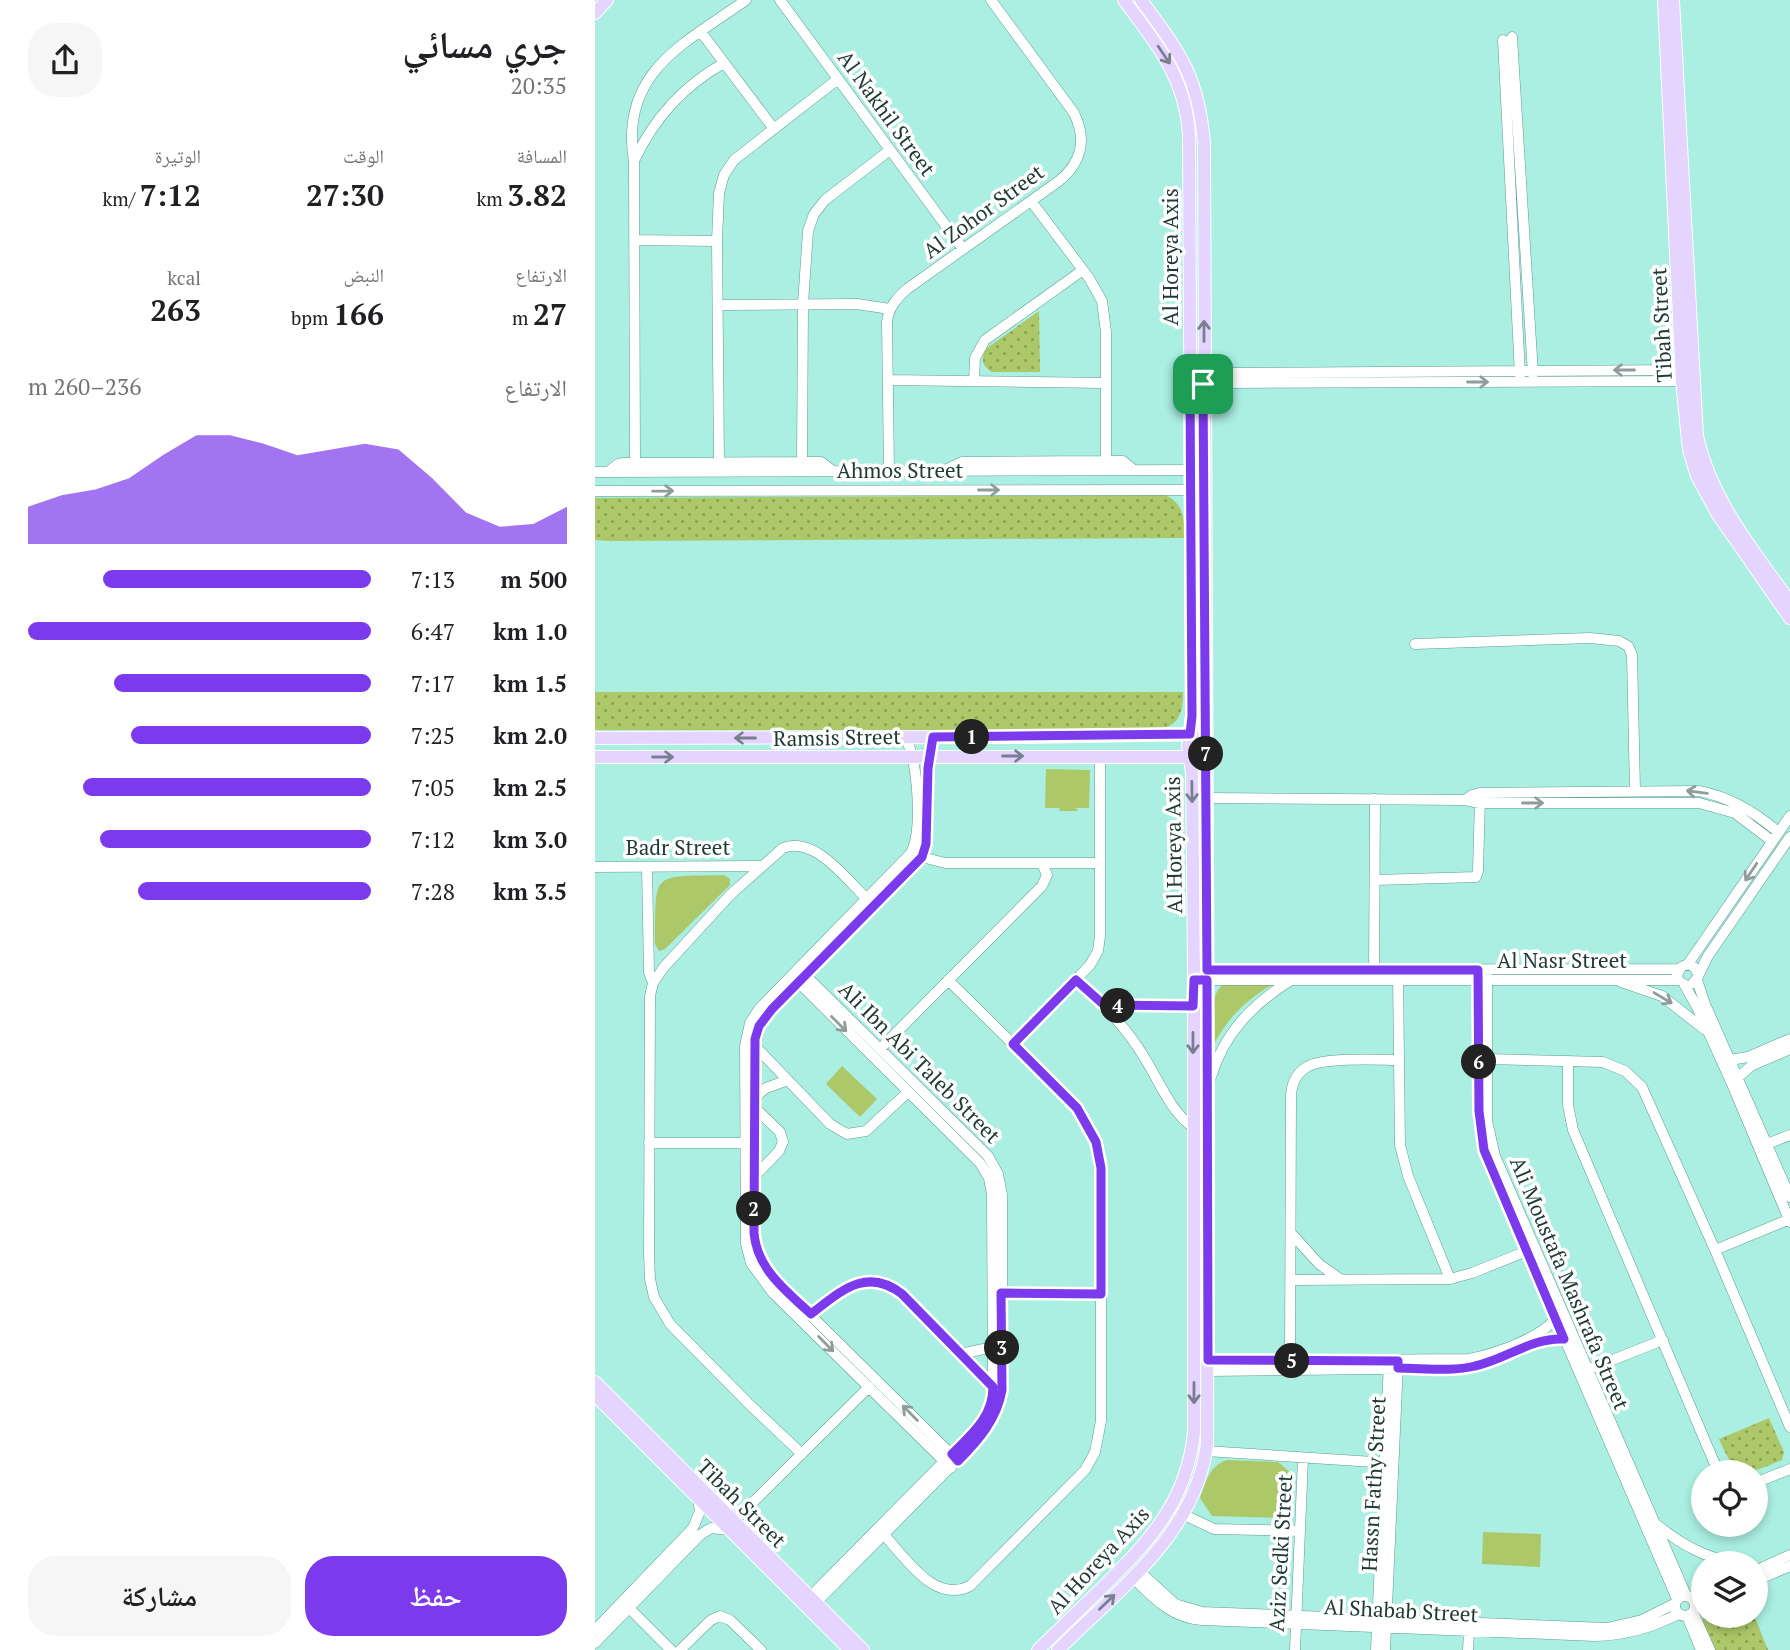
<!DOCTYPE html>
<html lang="ar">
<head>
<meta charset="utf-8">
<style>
  :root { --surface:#fff; --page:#f6f6f6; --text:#202124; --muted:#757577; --accent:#7c3aed }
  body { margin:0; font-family:"PT Serif","Noto Naskh Arabic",serif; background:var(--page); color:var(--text); direction:rtl; height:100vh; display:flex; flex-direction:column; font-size:26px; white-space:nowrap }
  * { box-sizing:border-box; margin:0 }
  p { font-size:23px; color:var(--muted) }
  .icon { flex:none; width:38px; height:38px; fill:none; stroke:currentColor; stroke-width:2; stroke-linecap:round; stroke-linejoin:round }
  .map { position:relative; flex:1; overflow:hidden; direction:ltr }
  .side { display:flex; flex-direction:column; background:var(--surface); width:595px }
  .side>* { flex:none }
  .tools { position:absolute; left:1096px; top:1460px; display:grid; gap:14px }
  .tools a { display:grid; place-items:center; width:77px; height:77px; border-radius:50%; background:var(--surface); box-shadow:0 4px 10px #0003; font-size:35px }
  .pin { position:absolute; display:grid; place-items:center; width:60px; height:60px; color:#fff; margin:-30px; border-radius:14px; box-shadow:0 4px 10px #0006 }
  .km { position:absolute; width:35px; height:35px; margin:-18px; border-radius:50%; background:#222; color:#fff; font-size:19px; line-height:35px; text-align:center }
  .round { display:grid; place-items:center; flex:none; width:74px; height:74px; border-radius:28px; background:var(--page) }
  .head { display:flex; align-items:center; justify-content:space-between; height:119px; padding:0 28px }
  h1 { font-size:38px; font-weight:600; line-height:52px }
  .figures { display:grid; grid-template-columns:repeat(3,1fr); gap:10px; height:119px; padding:7px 28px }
  .figures div { display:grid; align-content:center }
  .figures b { font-size:30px; font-weight:600 }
  .figures small { font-size:19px; font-weight:400 }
  .figures p { font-size:19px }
  .chart { height:196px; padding:14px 28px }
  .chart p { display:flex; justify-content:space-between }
  .chart svg { width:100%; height:126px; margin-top:7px; fill:var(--accent); opacity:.7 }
  .primary-button { display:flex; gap:14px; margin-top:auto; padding:14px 28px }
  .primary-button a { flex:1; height:80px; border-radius:28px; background:var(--accent); color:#fff; font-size:28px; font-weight:600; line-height:80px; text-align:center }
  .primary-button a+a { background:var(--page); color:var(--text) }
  ul { padding:0 28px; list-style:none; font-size:23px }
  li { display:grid; grid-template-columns:112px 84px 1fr; align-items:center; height:52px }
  li i { height:18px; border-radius:9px; background:var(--accent) }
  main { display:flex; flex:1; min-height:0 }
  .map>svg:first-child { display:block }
  .green { fill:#adc869 }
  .park { fill:url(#park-dots) }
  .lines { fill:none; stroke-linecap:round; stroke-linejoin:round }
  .minor-casing { stroke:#5d9d92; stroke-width:11 }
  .major-casing { stroke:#fff; stroke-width:14 }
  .minor { stroke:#fff; stroke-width:10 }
  .major { stroke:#e5d4fe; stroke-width:12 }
  .oneway { stroke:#787f8f }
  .oneway2 { stroke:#8f9c9a }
  .route-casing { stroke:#fff; stroke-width:14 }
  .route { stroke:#7c3aed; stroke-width:9 }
  .labels { text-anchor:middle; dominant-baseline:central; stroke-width:7; stroke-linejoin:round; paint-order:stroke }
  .street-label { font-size:21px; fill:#1f3a35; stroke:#fff }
</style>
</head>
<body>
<main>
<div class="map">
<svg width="1195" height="1650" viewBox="0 0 1195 1650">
  <defs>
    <pattern id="park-dots" width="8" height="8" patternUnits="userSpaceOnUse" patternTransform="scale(1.75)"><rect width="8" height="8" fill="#adc869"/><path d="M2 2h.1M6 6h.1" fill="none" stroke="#8ca357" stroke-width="1.8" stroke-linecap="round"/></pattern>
  </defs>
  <rect width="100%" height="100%" fill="#abeee2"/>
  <path class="green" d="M 451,769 L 495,770 L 494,808 L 481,808 L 483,811 L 464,811 L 465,808 L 450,808 Z
    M 129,875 L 135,879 L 135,885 L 70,949 L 64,951 L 60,944 C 61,870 55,877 129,875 Z
    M 630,983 L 680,983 C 653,998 633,1017 619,1044 C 618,1023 611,997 630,983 Z
    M 247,1066 L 282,1099 L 265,1117 L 231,1084 Z
    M 632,1460 L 683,1462 L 696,1473 L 695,1507 L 684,1518 L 617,1516 L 605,1498 C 611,1482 614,1466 632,1460 Z
    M 888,1532 L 946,1534 L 945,1567 L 887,1564 Z"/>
  <path class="park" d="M 444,311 L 445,372 L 397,372 C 387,367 385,357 392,348 Z
    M 570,495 C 589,503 589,519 590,538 L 15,541 L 0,540 L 0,498 Z
    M 0,692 L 588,692 C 590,738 557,730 522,731 L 0,730 Z
    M 1174,1418 L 1189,1452 L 1187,1460 C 1149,1476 1142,1481 1124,1439 Z
    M 1108,1615 L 1159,1615 L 1173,1650 L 1119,1650 L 1108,1622 Z"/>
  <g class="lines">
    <g class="minor-casing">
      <path id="minor" d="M 185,0 L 368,249
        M 106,32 L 179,129
        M 917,37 L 938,374
        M 908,40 L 925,375
        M 39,161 C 59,118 88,86 129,63
        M 436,201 L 494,278 L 507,301 L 511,332 L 511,461
        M 39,240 L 122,241
        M 123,305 L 262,304 L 295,309
        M 595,369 L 630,373 L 1093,370
        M 293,380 L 511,383
        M 379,381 L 380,358 L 390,340 L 488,270
        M 595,387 L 623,383 L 1091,381
        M 40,462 L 39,162 C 24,72 89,44 151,0
        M 124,462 L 122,241 L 124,193 L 129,175 L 139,160 L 243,79
        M 207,462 L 208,304 L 213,231 L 219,214 L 230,200 L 295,150
        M 350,470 L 367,462 L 511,461 L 528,461 L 539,470
        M 294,471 L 292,322 C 294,307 301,299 312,289 L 464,181 C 487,162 492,140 479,113 L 396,0
        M 0,472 L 609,470
        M 13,472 L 23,464 L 29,463 L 207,462 L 226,462 L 238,471
        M 0,491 L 609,490
        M 820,644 L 995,638 L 1024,641 L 1033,646 L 1037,655 L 1040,790
        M 310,737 C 323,761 328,829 316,853 L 164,1009 L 155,1023 L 150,1046 L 151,1244 L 156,1263 L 178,1293 L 356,1468
        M 338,737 L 333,768 L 331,844 L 327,857 L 177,1009 L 165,1026 L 160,1046 L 159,1233 L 165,1260 L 177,1277 L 363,1461
        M 611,798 L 870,800 L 884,803 L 1104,803 L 1140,813 L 1177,841
        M 870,800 L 877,795 L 885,793 L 1104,791 C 1135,797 1160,812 1183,832
        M 327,857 L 350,863 L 504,863
        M 0,867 L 165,866
        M 52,867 L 54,972 L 58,983
        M 780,880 L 881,877 L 883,871 L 885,798
        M 1093,964 L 1195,816
        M 608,970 L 1084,969
        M 883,970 L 884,1121 L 892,1159 L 1082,1599
        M 892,970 L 892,1121 L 900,1156 L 1091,1595
        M 207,972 L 393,1156 L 403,1174 L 407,1195 L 407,1390 L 397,1419 L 380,1442 L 217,1607
        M 779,974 L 780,799
        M 803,974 L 805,1145 L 813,1176 L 855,1279
        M 1082,975 L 1086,967 L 1093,964 L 1099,967 L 1103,973
        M 199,978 L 385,1163 L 394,1178 L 397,1195 L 398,1387 L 395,1409 L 383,1427 L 210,1602
        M 481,980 C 508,1003 531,1027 549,1057 C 565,1082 574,1110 599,1128
        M 599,980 L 1084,980
        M 1102,980 L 1110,1004 L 1195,1197
        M 1026,982 L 1067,996 L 1109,1029
        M 1098,983 C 1105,977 1108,964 1113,956 L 1195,837
        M 1089,984 L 1102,1007 L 1137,1084 L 1195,1222
        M 509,1005 L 598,1006
        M 418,1044 L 495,965 L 503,951 L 505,936 L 505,765
        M 160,1046 L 235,1124 L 252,1134 L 271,1131 L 313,1092
        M 285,1049 L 447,886 L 452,875 L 447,863
        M 892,1059 L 1008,1062 L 1030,1071 L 1047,1087 L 1120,1250 L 1195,1427
        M 973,1061 L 973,1105 L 978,1130 L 1119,1462 L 1126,1472
        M 1129,1061 L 1153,1057 L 1195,1039
        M 616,1077 C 629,1033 658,1004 696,980
        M 1139,1081 L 1156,1066 L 1195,1049
        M 159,1098 L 171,1088 L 193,1080
        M 159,1107 L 185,1132 L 188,1142 L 184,1151 L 159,1177
        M 54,1143 L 150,1143
        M 1172,1144 L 1195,1135
        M 696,1233 L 724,1264 L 745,1279
        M 1120,1250 L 1195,1219
        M 696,1280 L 855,1279 L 877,1273 L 932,1251
        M 406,1293 L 506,1294
        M 216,1314 C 245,1292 271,1266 307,1294 L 398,1387
        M 365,1354 L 398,1347
        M 613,1361 L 874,1359 C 900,1354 950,1337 964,1314
        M 695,1361 L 696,1095 C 697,1083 701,1073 712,1067 C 728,1057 782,1060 803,1060
        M 992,1370 L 1068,1340
        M 613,1371 L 868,1368 C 903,1365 941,1331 975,1341
        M 611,1451 L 794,1463
        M 207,1454 L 155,1405 L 75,1324 L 59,1297 L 55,1279 L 54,1254 L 55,996 L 58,983 L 69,967 L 136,894 L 188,848 C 219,835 251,879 272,899
        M 1160,1483 L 1195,1469
        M 583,1512 L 619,1529 L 705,1531
        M 139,1521 L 274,1387
        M 1062,1525 C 1087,1545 1112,1559 1143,1563
        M 289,1535 C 311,1558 339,1604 375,1586 L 490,1470 L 500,1452 L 506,1421 L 506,1180 L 501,1142 L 483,1108 L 353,980
        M 544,1571 L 580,1604 L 607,1612 L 1012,1628 L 1047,1620 L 1079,1604
        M 1160,1571 L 1195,1555
        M 537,1577 C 559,1598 576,1618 607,1620 L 1000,1636 C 1031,1635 1057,1628 1083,1614
        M 1160,1581 L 1195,1566
        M1080 1606a10 10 0 1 1 20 0a10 10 0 1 1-20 0Z
        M 34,1608 L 76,1650
        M 1098,1612 L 1115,1650
        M 1092,1616 L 1106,1650
        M 0,1630 L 98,1528 L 105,1511 L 103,1499
        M 0,1643 L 105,1535 L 116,1528 L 134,1530
        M 85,1650 L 116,1620 L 125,1616 L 135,1620 L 166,1650
        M 700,1650 L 708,1458
        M 781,1650 L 794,1362
        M 790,1650 L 803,1364
        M 873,1650 L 874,1632"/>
    </g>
    <g class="major-casing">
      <path id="major" d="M 1069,0 L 1087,381 L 1094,450 L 1102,476 L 1122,513 L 1195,618
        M 1078,0 L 1102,436 C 1116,500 1158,550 1195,602
        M 0,13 L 12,0
        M 0,738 L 429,737 L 603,734
        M 0,757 L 602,757
        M 0,1382 L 268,1650
        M 0,1395 L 255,1650
        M 443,1650 C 465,1629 487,1607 509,1586 C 556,1539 592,1501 599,1432 L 599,970 L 597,773 L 593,745 L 597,716 L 594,134 C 590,76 562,45 529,0
        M 463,1650 C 523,1590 602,1533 612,1443 L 613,1084 L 609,143 C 603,75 585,53 546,0"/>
    </g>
    <use href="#minor" class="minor"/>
    <use href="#major" class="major"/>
  </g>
  <defs><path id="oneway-shaft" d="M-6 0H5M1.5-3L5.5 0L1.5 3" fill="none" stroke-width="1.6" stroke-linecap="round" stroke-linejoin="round" transform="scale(1.75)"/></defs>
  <g class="oneway">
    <use href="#oneway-shaft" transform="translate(569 55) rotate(56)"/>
    <use href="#oneway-shaft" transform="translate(609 331) rotate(-90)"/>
    <use href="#oneway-shaft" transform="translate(150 738) rotate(180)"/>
    <use href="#oneway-shaft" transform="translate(418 756)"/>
    <use href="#oneway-shaft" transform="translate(68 757)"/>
    <use href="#oneway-shaft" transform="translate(597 792) rotate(89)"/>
    <use href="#oneway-shaft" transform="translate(598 1043) rotate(90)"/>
    <use href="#oneway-shaft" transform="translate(599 1393) rotate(90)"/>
    <use href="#oneway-shaft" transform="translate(512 1602) rotate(-44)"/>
  </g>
  <g class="oneway2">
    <use href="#oneway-shaft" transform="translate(1029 370) rotate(180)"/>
    <use href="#oneway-shaft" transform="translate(883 382)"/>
    <use href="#oneway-shaft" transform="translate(394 490)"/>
    <use href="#oneway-shaft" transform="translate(68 491) rotate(-1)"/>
    <use href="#oneway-shaft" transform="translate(1102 792) rotate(-173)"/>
    <use href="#oneway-shaft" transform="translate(938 803)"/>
    <use href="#oneway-shaft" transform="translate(1156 872) rotate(124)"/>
    <use href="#oneway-shaft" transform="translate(1068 998) rotate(31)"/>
    <use href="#oneway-shaft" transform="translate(244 1024) rotate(45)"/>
    <use href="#oneway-shaft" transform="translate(231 1344) rotate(45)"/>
    <use href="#oneway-shaft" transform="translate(315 1413) rotate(-135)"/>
  </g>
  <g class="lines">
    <g class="route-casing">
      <path id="route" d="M 608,384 L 612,970 L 883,970 L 884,1111 L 889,1150 L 969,1339 C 937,1337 910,1360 880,1366 C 856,1372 828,1368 803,1368 L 803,1361 L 613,1360 L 612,980 L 599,980 L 598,1006 L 509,1005 L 481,980 L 418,1044 L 482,1108 L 501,1142 L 506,1168 L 506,1294 L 406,1293 L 407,1390 C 402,1419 384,1440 363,1461 L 357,1454 C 377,1434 398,1417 398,1387 L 307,1294 C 271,1266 245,1292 216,1314 C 191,1291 162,1269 159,1233 L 160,1039 L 164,1026 L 177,1009 L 327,857 L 331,844 L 333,768 L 338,737 L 595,734 L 597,716 L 595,387 Z"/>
    </g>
    <use href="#route" class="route"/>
  </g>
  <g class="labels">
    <g class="street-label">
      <text transform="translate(292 113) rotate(54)">Al Nakhil Street</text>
      <text transform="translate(388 211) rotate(-36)">Al Zohor Street</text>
      <text transform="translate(575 257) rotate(-90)">Al Horeya Axis</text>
      <text transform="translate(1066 325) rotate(-93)">Tibah Street</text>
      <text x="305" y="470">Ahmos Street</text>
      <text transform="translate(242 737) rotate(-1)">Ramsis Street</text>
      <text transform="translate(578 845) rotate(-91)">Al Horeya Axis</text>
      <text x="83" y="847">Badr Street</text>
      <text x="967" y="960">Al Nasr Street</text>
      <text transform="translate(325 1062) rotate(45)">Ali Ibn Abi Taleb Street</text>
      <text transform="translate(975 1283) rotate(67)">Ali Moustafa Mashrafa Street</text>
      <text transform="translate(778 1484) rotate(-87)">Hassn Fathy Street</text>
      <text transform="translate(147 1503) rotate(45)">Tibah Street</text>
      <text transform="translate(685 1553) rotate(-87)">Aziz Sedki Street</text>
      <text transform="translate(503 1560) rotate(-47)">Al Horeya Axis</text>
      <text transform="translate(806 1610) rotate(3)">Al Shabab Street</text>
    </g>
  </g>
</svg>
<div class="tools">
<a><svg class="icon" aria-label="locate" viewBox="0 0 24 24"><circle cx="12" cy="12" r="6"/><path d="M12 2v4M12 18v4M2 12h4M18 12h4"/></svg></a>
<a><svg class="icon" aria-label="layers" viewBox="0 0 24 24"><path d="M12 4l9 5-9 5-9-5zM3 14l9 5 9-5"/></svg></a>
</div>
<div class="pin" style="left:608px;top:384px;background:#1e9e55"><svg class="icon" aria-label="arrive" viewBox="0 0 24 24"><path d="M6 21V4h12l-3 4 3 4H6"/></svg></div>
<b class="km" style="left:377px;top:737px">1</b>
<b class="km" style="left:159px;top:1209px">2</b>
<b class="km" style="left:407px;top:1348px">3</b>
<b class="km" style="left:523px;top:1006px">4</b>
<b class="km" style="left:697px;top:1361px">5</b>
<b class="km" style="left:884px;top:1062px">6</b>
<b class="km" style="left:611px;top:754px">7</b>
</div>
<section class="side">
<div class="head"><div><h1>جري مسائي</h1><p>20:35</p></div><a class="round"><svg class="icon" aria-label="share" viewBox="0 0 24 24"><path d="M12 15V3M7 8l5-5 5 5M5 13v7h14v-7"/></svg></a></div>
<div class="figures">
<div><p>المسافة</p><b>3.82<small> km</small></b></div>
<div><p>الوقت</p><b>27:30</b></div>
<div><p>الوتيرة</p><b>7:12<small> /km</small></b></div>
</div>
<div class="figures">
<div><p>الارتفاع</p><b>27<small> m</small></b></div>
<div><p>النبض</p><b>166<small> bpm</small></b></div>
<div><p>kcal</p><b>263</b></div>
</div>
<div class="chart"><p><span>الارتفاع</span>236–260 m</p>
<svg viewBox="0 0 160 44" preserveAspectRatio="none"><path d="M0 44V31L10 27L20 25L30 21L40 13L50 6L60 6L70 9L80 13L90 11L100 9L110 11L120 21L130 33L140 38L150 37L160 31V44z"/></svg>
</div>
<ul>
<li><b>500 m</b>7:13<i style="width:78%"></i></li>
<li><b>1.0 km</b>6:47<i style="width:100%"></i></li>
<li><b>1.5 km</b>7:17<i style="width:75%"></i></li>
<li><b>2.0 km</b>7:25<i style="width:70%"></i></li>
<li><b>2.5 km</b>7:05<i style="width:84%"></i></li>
<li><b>3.0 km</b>7:12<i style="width:79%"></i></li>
<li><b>3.5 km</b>7:28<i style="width:68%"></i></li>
</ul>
<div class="primary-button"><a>حفظ</a><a>مشاركة</a></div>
</section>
</main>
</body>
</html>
